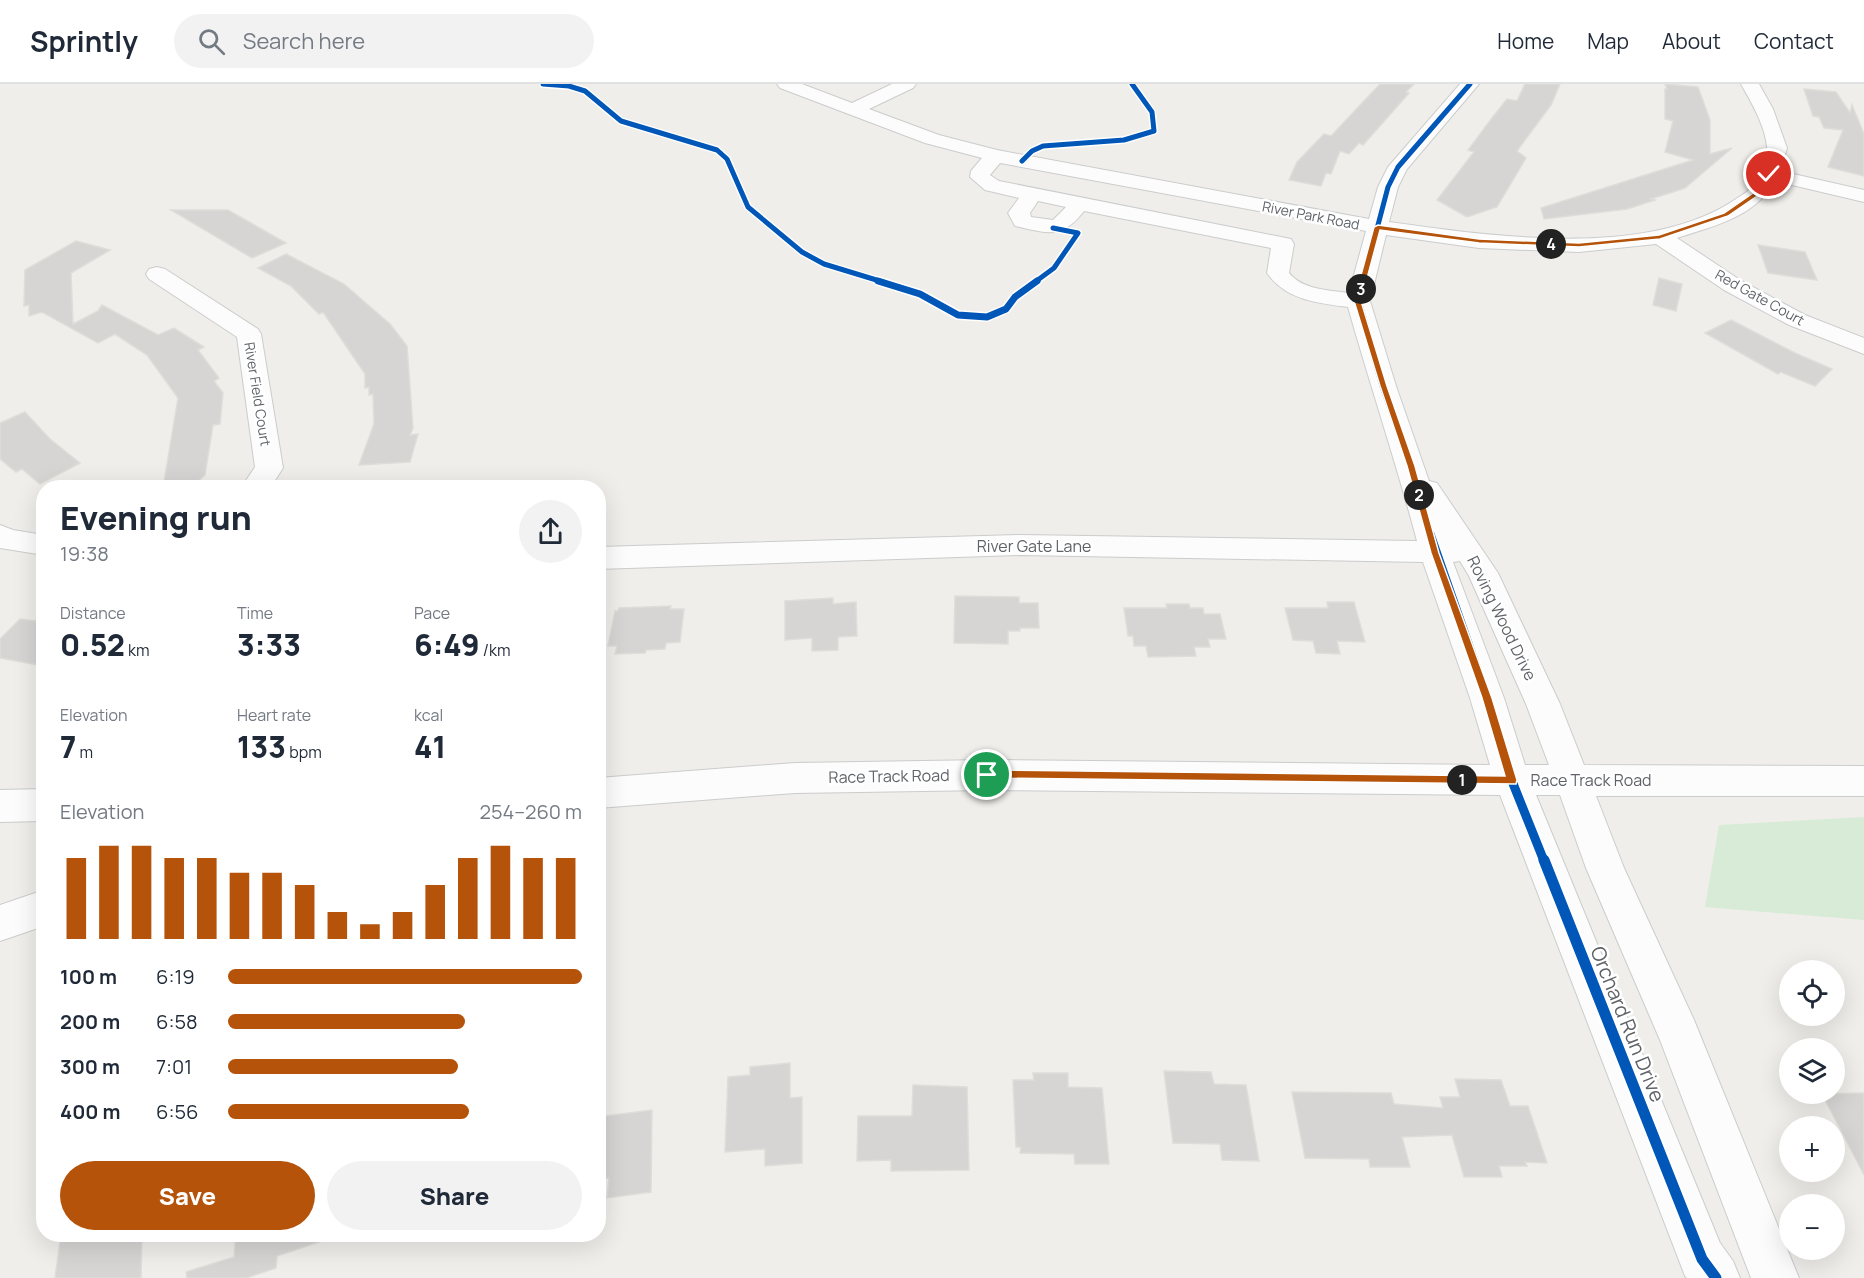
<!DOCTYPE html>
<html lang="en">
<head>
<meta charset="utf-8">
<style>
  :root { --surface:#fff; --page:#f2f2f3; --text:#1f2937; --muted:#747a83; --line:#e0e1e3; --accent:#b45309 }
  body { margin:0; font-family:Manrope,sans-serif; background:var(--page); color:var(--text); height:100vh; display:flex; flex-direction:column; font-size:22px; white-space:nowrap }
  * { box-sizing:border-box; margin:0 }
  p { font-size:20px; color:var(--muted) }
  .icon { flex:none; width:33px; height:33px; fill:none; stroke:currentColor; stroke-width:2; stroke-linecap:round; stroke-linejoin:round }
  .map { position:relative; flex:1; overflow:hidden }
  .sheet { position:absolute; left:36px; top:396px; width:570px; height:762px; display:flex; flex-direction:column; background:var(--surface); border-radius:24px; box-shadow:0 6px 24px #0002 }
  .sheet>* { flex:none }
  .fabs { position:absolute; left:1779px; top:876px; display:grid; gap:12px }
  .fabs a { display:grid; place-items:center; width:66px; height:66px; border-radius:50%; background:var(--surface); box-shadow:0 6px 24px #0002; font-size:30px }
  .pin { position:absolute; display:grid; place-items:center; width:51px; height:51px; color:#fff; margin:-26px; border:3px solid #fff; border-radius:50%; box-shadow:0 2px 6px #0007 }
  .km { position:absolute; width:30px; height:30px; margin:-15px; border-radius:50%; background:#222; color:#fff; font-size:16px; line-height:30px; text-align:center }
  .round { display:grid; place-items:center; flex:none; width:63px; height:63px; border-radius:32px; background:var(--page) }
  .summary { display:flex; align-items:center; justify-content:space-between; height:102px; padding:0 24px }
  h1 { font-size:33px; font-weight:800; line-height:45px }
  .figures { display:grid; grid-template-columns:repeat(3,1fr); gap:9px; height:102px; padding:6px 24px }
  .figures div { display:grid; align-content:center }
  .figures b { font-size:30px; font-weight:800 }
  .figures small { font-size:16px; font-weight:400 }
  .figures p { font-size:16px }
  .chart { height:168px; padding:12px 24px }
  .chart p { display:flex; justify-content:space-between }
  .chart svg { width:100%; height:108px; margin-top:6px; stroke:var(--accent); stroke-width:6 }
  .cta { display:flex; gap:12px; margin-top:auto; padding:12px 24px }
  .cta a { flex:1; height:69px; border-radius:36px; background:var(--accent); color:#fff; font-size:24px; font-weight:800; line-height:69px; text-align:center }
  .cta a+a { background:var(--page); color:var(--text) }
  ul { padding:0 24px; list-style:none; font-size:20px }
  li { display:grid; grid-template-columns:96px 72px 1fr; align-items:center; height:45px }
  li i { height:15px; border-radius:8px; background:var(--accent) }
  header { display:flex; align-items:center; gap:36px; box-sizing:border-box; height:84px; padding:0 30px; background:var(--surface); border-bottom:2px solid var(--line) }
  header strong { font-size:28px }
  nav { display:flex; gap:33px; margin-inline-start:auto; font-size:21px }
  .search { width:420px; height:54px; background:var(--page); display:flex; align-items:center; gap:15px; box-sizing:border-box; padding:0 21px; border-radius:33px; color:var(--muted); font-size:22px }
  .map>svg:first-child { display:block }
  .green { fill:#d8ebd6 }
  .building { fill:#d6d5d3; stroke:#deddd9; stroke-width:1.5 }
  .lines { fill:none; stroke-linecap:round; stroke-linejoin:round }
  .minor-casing { stroke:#cbcccc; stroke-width:2 }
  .minor { fill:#fdfcfc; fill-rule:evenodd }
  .cycleway-far3-casing { stroke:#fff; stroke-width:8 }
  .cycleway-far2-casing { stroke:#fff; stroke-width:10 }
  .cycleway-far1-casing { stroke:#fff; stroke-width:13 }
  .cycleway-casing { stroke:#fff; stroke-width:15 }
  .cycleway-far3 { stroke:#0057b8; stroke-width:5 }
  .cycleway-far2 { stroke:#0057b8; stroke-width:7 }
  .cycleway-far1 { stroke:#0057b8; stroke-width:9 }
  .cycleway { stroke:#0057b8; stroke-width:11 }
  .route { fill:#b45309; stroke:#fff; stroke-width:1.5 }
  .labels { text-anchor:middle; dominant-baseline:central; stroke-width:5; stroke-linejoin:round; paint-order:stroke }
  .far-street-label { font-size:14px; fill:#5f6368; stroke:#fff }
  .street-label { font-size:16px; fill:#5f6368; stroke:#fff }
  .near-street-label { font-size:20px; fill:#5f6368; stroke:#fff }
</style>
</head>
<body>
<header>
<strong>Sprintly</strong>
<div class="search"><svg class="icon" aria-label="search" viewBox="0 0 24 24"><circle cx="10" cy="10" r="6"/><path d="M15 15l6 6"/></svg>Search here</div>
<nav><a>Home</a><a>Map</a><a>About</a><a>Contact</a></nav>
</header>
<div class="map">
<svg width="1864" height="1194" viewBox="0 0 1864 1194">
  <rect width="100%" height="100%" fill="#efeeea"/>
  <path class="green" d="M 1864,733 L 1864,836 L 1705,823 L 1719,741 Z"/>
  <path class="building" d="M 1380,0 L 1414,0 L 1406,8 L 1409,9 L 1363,61 L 1359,59 L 1349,70 L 1340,67 L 1331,90 L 1326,89 L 1321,102 L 1289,96 L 1297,78 L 1324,50 L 1331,52 Z
    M 1525,0 L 1560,0 L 1551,21 L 1517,67 L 1526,74 L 1497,123 L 1467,133 L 1437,116 L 1474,68 L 1468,66 L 1492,34 L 1507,15 L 1517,17 Z
    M 1665,0 L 1698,3 L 1710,36 L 1710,70 L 1732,64 L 1685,104 L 1651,115 L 1655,116 L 1627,125 L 1544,135 L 1541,124 L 1693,76 L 1665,68 L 1673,37 L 1665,35 L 1665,5 L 1667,5 Z
    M 1804,5 L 1836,8 L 1850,29 L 1852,21 L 1864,50 L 1864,92 L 1828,83 L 1843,46 L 1824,44 L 1819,33 L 1813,32 Z
    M 171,126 L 228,126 L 286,159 L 252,174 Z
    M 76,157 L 110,166 L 71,189 L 73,240 L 98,227 L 102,221 L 158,251 L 174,244 L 204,263 L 198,266 L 219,294 L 214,297 L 223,309 L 220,340 L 213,341 L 205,391 L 191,404 L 163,404 L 178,314 L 147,271 L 115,250 L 98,259 L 42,228 L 29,232 L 29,221 L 24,222 L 25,186 Z
    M 1758,161 L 1805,168 L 1817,196 L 1768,189 Z
    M 286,170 L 344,200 L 390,240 L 407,262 L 413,344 L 410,351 L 418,350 L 410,378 L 359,381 L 374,340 L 373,310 L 369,311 L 369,303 L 365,304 L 365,290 L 323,228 L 319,230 L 291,202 L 258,184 Z
    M 1659,194 L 1682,200 L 1676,227 L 1653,221 Z
    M 1731,236 L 1795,269 L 1832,285 L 1815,302 L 1781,288 L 1778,290 L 1705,249 Z
    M 25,328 L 50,355 L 80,379 L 40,400 L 22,385 L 16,388 L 0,375 L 0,339 Z
    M 955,512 L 1019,513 L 1019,519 L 1038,519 L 1039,544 L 1020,544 L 1020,547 L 1008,547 L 1008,560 L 954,559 Z
    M 833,514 L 833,520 L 856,518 L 857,552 L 838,553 L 838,566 L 812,567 L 812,554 L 785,556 L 785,517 Z
    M 1327,518 L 1354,518 L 1365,558 L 1337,557 L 1340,570 L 1316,569 L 1313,557 L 1293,556 L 1285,524 L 1328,524 Z
    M 1166,520 L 1189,520 L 1190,524 L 1203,524 L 1204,530 L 1220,530 L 1226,555 L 1208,555 L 1210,563 L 1194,563 L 1196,572 L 1148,573 L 1146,562 L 1134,562 L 1133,552 L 1128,552 L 1124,524 L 1167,524 Z
    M 671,522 L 670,525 L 684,525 L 680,558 L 666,559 L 665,565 L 646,566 L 645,569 L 615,570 L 617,562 L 608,562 L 615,527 L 618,527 L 619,524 Z
    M 20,535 L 44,538 L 44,582 L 0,574 L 0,555 Z
    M 790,979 L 790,1014 L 802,1013 L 802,1079 L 765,1082 L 765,1065 L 725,1068 L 728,993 L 750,991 L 750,983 Z
    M 1164,987 L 1211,988 L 1214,1000 L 1246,1001 L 1259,1077 L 1222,1076 L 1220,1060 L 1173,1059 Z
    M 1033,989 L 1068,989 L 1068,1003 L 1102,1004 L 1109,1080 L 1075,1080 L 1074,1070 L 1020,1069 L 1021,1063 L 1016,1063 L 1013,996 L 1034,996 Z
    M 1455,995 L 1501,996 L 1510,1022 L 1528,1022 L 1547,1079 L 1525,1078 L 1527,1082 L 1499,1082 L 1502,1093 L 1464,1093 L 1452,1051 L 1402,1053 L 1410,1083 L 1370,1083 L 1369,1075 L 1305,1074 L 1292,1008 L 1391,1009 L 1394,1020 L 1443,1024 L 1440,1013 L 1460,1013 Z
    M 913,1001 L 967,1003 L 969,1086 L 891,1087 L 891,1076 L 857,1077 L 858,1032 L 912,1032 Z
    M 1864,1009 L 1864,1091 L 1822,1010 Z
    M 652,1026 L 651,1108 L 607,1114 L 609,1094 L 598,1095 L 598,1033 Z
    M 61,1150 L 142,1150 L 141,1194 L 55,1194 Z
    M 236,1150 L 327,1150 L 328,1155 L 277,1172 L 276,1184 L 246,1194 L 187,1194 L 186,1188 L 234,1173 Z"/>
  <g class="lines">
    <g class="minor-casing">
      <path id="minor" d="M 777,0 L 802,0 L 852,19 L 892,0 L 916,0 L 913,4 L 869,25 L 939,51 L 997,66 L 1369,135 L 1378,103 L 1388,83 L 1460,0 L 1479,0 L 1407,85 L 1398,103 L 1389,138 C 1491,152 1646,176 1736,115 C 1740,112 1747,109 1750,104 C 1758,96 1768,74 1767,63 C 1765,41 1751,18 1741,0 L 1759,0 L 1773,25 L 1787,64 L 1780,87 L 1864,106 L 1864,118 L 1775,97 C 1755,133 1714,142 1677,154 L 1740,196 L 1805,231 L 1864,254 L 1864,270 L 1789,241 L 1724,206 L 1656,160 L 1579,168 L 1479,164 L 1386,151 L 1370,217 L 1396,302 L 1429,397 L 1437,399 L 1498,489 L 1560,620 L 1584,681 L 1864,682 L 1864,712 L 1596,712 L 1624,784 L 1694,936 L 1799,1194 L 1751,1194 L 1660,956 L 1586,784 L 1560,711 L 1536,711 L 1720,1159 L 1733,1177 L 1740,1194 L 1687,1194 L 1685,1192 L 1500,711 L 987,706 L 795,709 L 598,724 L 598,694 L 795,679 L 987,676 L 1490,681 L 1470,614 L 1423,478 L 1020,471 L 598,485 L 598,463 L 1020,451 L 1417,457 C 1396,378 1370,301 1348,223 C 1317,219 1286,216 1267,189 L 1271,164 L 1084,127 C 1062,156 1047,149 1015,142 L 1008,129 L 1019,114 L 985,106 L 970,93 L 971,87 L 982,74 L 925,59 L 780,4 ZM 1000,79 L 1366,147 L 1349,209 C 1328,206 1303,206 1289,189 L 1294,160 L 1291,155 L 999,97 L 990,91 ZM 1038,117 L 1066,123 L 1053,136 L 1031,133 L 1030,129 ZM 1460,477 L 1469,492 L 1526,620 L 1549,681 L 1525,681 L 1504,614 L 1453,478 Z
        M 157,183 L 165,185 L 258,245 L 261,250 L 283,384 L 270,404 L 241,404 L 255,383 L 237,253 L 149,195 L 146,190 L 149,185 Z
        M 0,441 L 13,446 L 44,451 L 44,471 L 0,464 Z
        M 44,705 L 44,737 L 0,738 L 0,706 Z
        M 44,806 L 44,842 L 0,857 L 0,821 Z"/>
    </g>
    <use href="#minor" class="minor"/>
    <g class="cycleway-far3-casing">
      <path id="cycleway-far3" d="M 543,0 L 569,2 L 585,7 L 621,37 L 717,66 L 727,75 L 748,123 L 802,168 L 824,180 L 883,198
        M 1022,77 L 1032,67 L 1043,62 L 1124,56 L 1154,47 L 1152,28 L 1132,0
        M 1035,198 L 1054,184 L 1078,149 L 1053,144
        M 1363,198 L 1388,103 L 1398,83 L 1470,0"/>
    </g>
    <g class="cycleway-far2-casing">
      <path id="cycleway-far2" d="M 878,197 L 920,210 L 958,231 L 987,233 L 1006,225 L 1015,213 L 1037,197
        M 1363,197 L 1358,217 L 1383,302 L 1411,382 L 1430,452"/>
    </g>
    <g class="cycleway-far1-casing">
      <path id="cycleway-far1" d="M 1430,450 L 1487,614 L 1512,697 L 1544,777"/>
    </g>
    <g class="cycleway-casing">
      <path id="cycleway" d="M 1544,776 L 1702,1175 L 1716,1194"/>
    </g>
    <use href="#cycleway-far3" class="cycleway-far3"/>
    <use href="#cycleway-far2" class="cycleway-far2"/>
    <use href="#cycleway-far1" class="cycleway-far1"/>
    <use href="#cycleway" class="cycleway"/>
  </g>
  <path class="route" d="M 1767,88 L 1772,90 L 1760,110 L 1728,132 L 1660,155 L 1579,163 L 1479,159 L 1380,146 L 1361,217 L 1387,302 L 1415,382 L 1439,469 L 1492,614 L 1517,696 L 1516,700 L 983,694 L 983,688 L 987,686 L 1505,692 L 1482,614 L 1431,469 L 1407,382 L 1380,302 L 1354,217 L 1374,143 L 1378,141 L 1479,155 L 1579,159 L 1659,151 L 1724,129 L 1756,107 Z"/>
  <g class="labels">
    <g class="far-street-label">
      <text transform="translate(1311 131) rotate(11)">River Park Road</text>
      <text transform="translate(1760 213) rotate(29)">Red Gate Court</text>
      <text transform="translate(258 310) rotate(81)">River Field Court</text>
    </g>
    <g class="street-label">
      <text x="1034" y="462">River Gate Lane</text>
      <text transform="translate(1502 534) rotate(64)">Roving Wood Drive</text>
      <text transform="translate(889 692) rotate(-1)">Race Track Road</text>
      <text x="1591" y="696">Race Track Road</text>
    </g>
    <g class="near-street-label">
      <text transform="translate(1628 940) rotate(68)">Orchard Run Drive</text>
    </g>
  </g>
</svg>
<div class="fabs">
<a><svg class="icon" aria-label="locate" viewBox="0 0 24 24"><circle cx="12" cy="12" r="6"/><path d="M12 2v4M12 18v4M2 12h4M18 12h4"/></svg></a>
<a><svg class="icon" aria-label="layers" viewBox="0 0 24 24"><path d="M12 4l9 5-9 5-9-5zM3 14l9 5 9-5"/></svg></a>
<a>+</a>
<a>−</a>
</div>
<div class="pin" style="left:987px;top:691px;background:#1e9e55"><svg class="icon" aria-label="arrive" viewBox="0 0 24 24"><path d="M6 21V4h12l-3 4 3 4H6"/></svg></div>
<div class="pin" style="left:1769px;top:90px;background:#d93025"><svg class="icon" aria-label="check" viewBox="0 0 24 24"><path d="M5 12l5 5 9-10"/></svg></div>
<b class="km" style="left:1462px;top:696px">1</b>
<b class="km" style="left:1419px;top:411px">2</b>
<b class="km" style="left:1361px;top:205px">3</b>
<b class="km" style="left:1551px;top:160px">4</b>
<section class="sheet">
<div class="summary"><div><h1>Evening run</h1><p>19:38</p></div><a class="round"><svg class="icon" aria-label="share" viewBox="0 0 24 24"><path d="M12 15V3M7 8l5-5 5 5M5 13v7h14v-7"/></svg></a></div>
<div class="figures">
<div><p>Distance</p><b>0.52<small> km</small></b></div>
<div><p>Time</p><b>3:33</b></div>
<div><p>Pace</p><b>6:49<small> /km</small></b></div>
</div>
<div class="figures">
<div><p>Elevation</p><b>7<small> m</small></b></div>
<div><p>Heart rate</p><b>133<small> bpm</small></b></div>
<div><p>kcal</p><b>41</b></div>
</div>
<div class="chart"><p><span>Elevation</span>254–260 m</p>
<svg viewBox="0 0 160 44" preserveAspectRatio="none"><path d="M5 44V11M15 44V6M25 44V6M35 44V11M45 44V11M55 44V17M65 44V17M75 44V22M85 44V33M95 44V38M105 44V33M115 44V22M125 44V11M135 44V6M145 44V11M155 44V11"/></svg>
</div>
<ul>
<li><b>100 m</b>6:19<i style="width:100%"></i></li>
<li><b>200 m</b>6:58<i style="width:67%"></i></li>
<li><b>300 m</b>7:01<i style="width:65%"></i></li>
<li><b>400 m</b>6:56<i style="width:68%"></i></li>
</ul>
<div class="cta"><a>Save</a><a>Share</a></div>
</section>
</div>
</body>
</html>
